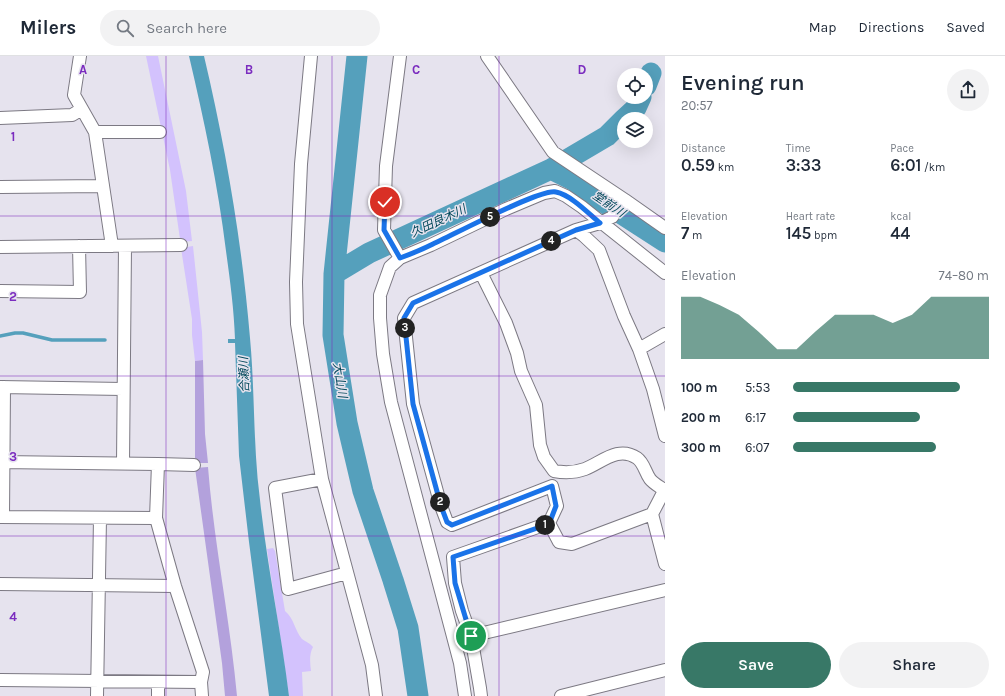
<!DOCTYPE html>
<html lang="en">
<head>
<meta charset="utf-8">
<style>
  :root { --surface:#fff; --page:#f2f2f3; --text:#1f2937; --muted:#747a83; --line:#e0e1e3; --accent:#387867 }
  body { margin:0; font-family:Karla,"Noto Sans JP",sans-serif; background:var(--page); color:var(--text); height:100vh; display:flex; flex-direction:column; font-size:15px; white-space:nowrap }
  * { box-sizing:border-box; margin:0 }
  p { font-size:13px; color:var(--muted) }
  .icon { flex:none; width:22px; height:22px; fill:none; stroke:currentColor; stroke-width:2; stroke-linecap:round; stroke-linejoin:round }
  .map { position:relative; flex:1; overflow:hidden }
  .sheet { display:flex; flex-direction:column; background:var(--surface); width:340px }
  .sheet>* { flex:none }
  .tools { position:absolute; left:617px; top:12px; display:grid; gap:8px }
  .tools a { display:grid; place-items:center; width:36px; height:36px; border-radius:50%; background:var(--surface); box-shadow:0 4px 16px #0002; font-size:20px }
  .pin { position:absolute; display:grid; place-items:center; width:34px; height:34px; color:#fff; margin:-17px; border:2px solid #fff; border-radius:50%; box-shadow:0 1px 4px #0007 }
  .km { position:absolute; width:20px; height:20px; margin:-10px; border-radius:50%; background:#222; color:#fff; font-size:11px; line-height:20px; text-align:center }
  .round { display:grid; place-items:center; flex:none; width:42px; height:42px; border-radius:21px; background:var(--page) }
  .summary { display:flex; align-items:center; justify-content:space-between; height:68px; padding:0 16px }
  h1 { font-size:22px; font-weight:600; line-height:30px }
  .figures { display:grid; grid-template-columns:repeat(3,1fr); gap:6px; height:68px; padding:4px 16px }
  .figures div { display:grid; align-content:center }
  .figures b { font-size:17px; font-weight:600 }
  .figures small { font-size:11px; font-weight:400 }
  .figures p { font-size:11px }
  .chart { height:112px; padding:8px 16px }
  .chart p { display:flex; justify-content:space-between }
  .chart svg { width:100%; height:72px; margin-top:4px; fill:var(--accent); opacity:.7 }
  .action { display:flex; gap:8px; margin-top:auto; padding:8px 16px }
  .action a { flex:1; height:46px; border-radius:24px; background:var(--accent); color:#fff; font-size:16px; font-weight:600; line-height:46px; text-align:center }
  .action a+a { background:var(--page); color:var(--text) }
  ul { padding:0 16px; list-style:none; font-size:13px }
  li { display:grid; grid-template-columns:64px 48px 1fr; align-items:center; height:30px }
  li i { height:10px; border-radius:5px; background:var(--accent) }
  header { display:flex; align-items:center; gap:24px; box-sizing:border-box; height:56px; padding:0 20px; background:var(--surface); border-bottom:1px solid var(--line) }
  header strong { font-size:19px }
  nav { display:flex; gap:22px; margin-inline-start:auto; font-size:14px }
  .search { width:280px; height:36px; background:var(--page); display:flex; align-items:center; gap:10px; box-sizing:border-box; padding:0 14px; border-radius:22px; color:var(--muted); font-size:15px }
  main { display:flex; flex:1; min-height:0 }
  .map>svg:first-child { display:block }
  .green { fill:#d3c2fd }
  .forest { fill:#b3a1dc }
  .water { fill:#55a0bc }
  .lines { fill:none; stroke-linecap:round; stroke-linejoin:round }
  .stream { stroke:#55a0bc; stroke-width:3.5 }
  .river { stroke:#55a0bc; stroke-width:21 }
  .street-casing { stroke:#7c7983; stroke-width:14 }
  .street { stroke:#fff; stroke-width:12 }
  .route-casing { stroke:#fff; stroke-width:8 }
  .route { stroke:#1a73e8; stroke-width:5 }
  .grid { fill:none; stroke:#7b2cbf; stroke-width:1; stroke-opacity:0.55 }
  .labels { text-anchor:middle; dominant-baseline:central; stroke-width:3; stroke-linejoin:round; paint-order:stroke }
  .water-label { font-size:12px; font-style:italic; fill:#01475a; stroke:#e6e3ee }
  .grid-label { font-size:13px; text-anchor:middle; font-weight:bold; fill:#7b2cbf; stroke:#e6e3ee; stroke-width:3; stroke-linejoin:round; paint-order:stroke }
</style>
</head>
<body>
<header>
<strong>Milers</strong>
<div class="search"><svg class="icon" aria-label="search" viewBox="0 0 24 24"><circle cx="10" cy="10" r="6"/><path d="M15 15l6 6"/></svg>Search here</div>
<nav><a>Map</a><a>Directions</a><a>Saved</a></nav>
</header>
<main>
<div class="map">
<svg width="665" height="640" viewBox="0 0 665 640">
  <rect width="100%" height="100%" fill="#e6e3ee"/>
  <path class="green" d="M 146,0 L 158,0 L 186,135 L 192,185 L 181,186 L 180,183 L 170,114 Z
    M 193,190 L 202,276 L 203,304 L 195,305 L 192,279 L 192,263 L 181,192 Z
    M 273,492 L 275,495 L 285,555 C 294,562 295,575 302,583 C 306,586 310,587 313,591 C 309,598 310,607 311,615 L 302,616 L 303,640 L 289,640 L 267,493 Z"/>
  <path class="forest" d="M 203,304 L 205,378 L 208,407 L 195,407 L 195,305 Z
    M 208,411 C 214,488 230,563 237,640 L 225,640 L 222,607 L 195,412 Z"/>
  <path class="water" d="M 189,0 L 204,0 C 226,93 242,187 250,282 C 255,336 253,390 260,444 C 267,510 281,574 289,640 L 269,640 L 249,486 L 239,400 L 235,287 L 228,287 L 228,283 L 235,283 C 234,253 230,224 226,195 C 218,129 204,64 189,0 Z"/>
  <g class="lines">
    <path class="stream" d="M 0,280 L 15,277 L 23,277 L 52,284 L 105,284"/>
    <path class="river" d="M 357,0 L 334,218 L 333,279 L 347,367 L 363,435 L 393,524 L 408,572 L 418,640
      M 646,30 L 651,17
      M 624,63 L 636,52 L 641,41
      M 551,113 L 573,124 L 603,146 L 665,186
      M 334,218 L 369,197 L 551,113 L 607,80 L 624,63"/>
    <g class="street-casing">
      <path id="street" d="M 80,0 L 74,39 L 95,76 L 112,190
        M 311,0 L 301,108 L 296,226 L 297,268 L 322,423 L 372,609 L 376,640
        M 487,0 L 553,96 L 625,144 L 665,172
        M 0,62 L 72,59 L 82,53
        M 95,76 L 160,76
        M 0,131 L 103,130
        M 576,174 L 600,167 L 612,161 L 625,144
        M 0,191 L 181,189
        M 400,202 L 384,174 L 386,110 L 400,0
        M 481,217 L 506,267 L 517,297 L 521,315 L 536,349 L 540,389 L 544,401 L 554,415 C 565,417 574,417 585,413 C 601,407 618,389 637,402 C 644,407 645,416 650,423 C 653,427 660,431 664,434
        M 0,235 L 80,236 L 79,190
        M 639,293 L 665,278
        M 0,331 L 123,333
        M 0,406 L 158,408 L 156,462 L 175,530 L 203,616 L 201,626 L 202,640
        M 123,408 L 125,190
        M 158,408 L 194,409
        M 322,423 L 275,432 L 288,533 L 347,517
        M 665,433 L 652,458 L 665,508
        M 0,461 L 156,462
        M 3,461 L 4,331
        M 549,467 L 559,486 L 572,488 L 652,458
        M 0,528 L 175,530
        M 471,580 L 665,534
        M 0,624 L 201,626
        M 97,640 L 100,462
        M 158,640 L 158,626
        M 465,640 L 460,607 L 391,346 L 383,298 L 380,262 L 380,239 L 390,211 L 400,202 L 431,189 L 506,153 L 544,137 L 555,135 L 566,140 L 582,151 L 665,217
        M 481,640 L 480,632 L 471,580 L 462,555 L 455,527 L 453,501 L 549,467 L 557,450 L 552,430 L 452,469 L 447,466 L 441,450 L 413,348 L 404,262 L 413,247 L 576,174 L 584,180 L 599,194 L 624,260 L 639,293 L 653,333 L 665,380
        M 561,640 L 665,614"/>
    </g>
    <use href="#street" class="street"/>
  </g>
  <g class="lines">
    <g class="route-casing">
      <path id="route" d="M 385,146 L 384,174 L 400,202 C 411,198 423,193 433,188 C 453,179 541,132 556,136 C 571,139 588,157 600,167 L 576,174 L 413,247 L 404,262 L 413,348 L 441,450 L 447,466 L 452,469 L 552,430 L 556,450 L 549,468 L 453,501 L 455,527 L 471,580"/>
    </g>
    <use href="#route" class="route"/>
  </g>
  <path class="grid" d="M 166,0 L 166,640M 332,0 L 332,640M 499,0 L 499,640M 0,160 L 665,160M 0,320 L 665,320M 0,480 L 665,480"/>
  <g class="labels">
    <g class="water-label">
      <text transform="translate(609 148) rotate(34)">堂前川</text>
      <text transform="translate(438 165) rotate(-25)">久田良木川</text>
      <text transform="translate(244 319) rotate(-92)">合瀬川</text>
      <text transform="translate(340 324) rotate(81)">大山川</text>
    </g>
  </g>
  <g class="grid-label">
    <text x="83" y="18">A</text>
    <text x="249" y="18">B</text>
    <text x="416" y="18">C</text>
    <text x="582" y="18">D</text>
    <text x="13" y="85">1</text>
    <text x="13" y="245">2</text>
    <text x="13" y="405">3</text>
    <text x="13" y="565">4</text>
  </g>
</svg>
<div class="tools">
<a><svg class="icon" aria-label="locate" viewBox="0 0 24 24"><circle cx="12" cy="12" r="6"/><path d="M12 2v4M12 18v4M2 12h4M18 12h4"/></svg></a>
<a><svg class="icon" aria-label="layers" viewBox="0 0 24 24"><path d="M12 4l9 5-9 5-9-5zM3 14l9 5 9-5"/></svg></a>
</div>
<div class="pin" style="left:471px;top:580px;background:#1e9e55"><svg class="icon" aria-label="arrive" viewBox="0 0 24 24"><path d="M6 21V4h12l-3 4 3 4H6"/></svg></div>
<div class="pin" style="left:385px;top:146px;background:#d93025"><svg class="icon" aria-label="check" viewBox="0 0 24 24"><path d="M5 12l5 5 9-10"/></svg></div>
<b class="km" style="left:545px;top:469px">1</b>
<b class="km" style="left:440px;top:446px">2</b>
<b class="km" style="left:405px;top:272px">3</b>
<b class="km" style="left:551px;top:185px">4</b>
<b class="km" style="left:490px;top:161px">5</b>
</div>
<section class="sheet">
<div class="summary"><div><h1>Evening run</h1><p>20:57</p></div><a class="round"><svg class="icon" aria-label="share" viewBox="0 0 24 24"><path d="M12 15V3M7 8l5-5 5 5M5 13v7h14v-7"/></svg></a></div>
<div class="figures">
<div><p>Distance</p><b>0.59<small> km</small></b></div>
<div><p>Time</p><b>3:33</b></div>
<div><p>Pace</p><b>6:01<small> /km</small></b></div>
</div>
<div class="figures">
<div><p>Elevation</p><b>7<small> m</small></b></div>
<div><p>Heart rate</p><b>145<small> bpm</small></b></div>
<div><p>kcal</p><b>44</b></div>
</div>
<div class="chart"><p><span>Elevation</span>74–80 m</p>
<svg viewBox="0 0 160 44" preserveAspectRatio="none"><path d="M0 44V6L10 6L20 11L30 17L40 27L50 38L60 38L70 27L80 17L90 17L100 17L110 22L120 17L130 6L140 6L150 6L160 6V44z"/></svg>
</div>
<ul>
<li><b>100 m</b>5:53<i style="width:85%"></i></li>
<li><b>200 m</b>6:17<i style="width:65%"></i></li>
<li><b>300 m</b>6:07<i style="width:73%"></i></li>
</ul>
<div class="action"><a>Save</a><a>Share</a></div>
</section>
</main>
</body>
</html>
